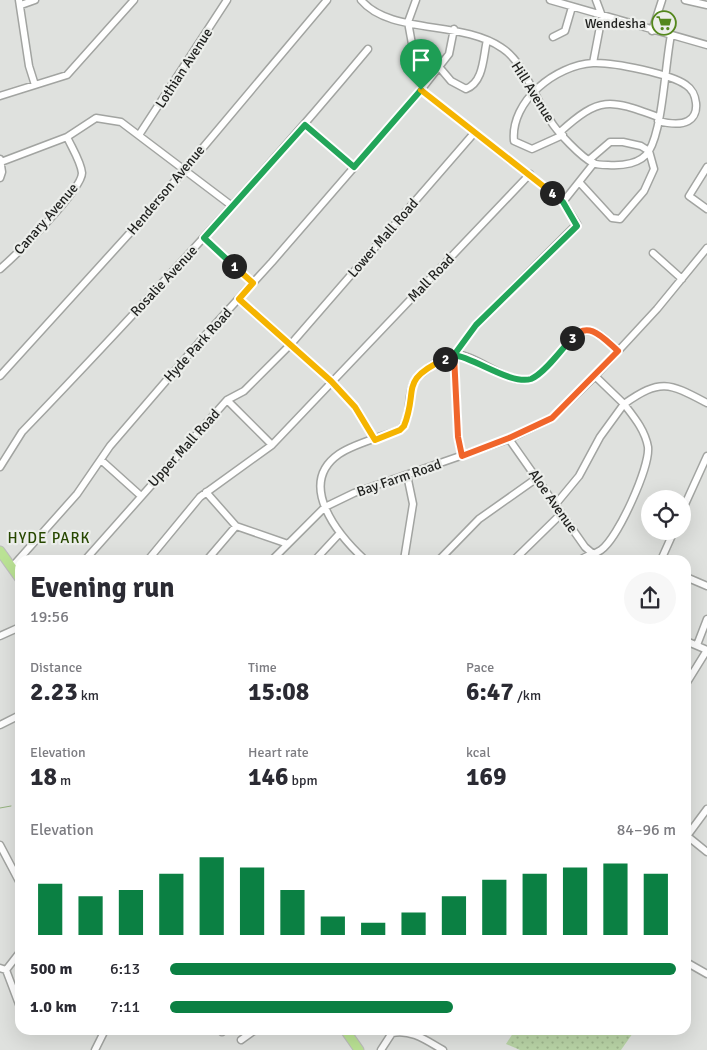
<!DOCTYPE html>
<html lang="en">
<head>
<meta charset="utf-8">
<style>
  :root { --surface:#fff; --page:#f7f7f7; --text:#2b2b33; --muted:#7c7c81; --accent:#0b8043 }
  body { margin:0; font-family:Signika,sans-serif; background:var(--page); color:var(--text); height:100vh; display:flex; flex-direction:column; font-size:19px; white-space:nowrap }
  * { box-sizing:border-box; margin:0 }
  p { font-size:16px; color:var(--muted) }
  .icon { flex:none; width:28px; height:28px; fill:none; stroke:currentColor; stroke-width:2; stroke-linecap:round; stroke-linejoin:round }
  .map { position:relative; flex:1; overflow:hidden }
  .sheet { position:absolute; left:15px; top:555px; width:676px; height:480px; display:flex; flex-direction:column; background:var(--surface); border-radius:15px; box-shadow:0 5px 20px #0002 }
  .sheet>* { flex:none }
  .tools { position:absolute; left:641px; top:490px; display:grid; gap:10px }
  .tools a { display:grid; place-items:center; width:50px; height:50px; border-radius:50%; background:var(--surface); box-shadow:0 5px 20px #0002; font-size:25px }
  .pin { position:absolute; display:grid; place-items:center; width:42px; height:42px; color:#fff; margin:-51px -21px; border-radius:50% 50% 50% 0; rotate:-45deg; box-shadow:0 0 5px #0007 }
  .pin .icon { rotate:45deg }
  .km { position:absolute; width:25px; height:25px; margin:-12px; border-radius:50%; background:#222; color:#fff; font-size:14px; line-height:25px; text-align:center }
  .round { display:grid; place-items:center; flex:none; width:52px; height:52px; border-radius:26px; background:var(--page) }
  .headline { display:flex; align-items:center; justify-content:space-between; height:85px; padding:0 15px }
  h1 { font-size:28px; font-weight:700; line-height:38px }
  .stats { display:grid; grid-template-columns:repeat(3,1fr); gap:8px; height:85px; padding:5px 15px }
  .stats div { display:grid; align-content:center }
  .stats b { font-size:25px; font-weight:700 }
  .stats small { font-size:14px; font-weight:400 }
  .stats p { font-size:14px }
  .chart { height:140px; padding:10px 15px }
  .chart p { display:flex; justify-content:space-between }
  .chart svg { width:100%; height:90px; margin-top:5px; stroke:var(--accent); stroke-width:6 }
  ul { padding:0 15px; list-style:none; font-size:16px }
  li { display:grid; grid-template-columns:80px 60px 1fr; align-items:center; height:38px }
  li i { height:12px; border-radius:6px; background:var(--accent) }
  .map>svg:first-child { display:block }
  .park { fill:url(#park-dots) }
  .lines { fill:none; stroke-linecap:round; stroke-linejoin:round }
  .stream { stroke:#94b27e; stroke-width:1 }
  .minor-casing { stroke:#a2a4a1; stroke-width:9 }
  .major-casing { stroke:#bcbcbc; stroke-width:11 }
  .minor { stroke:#fff; stroke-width:6 }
  .major { stroke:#bae294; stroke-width:9 }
  .split-1-casing { stroke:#fff; stroke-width:10 }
  .split-2-casing { stroke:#fff; stroke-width:10 }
  .split-3-casing { stroke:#fff; stroke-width:10 }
  .split-4-casing { stroke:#fff; stroke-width:10 }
  .split-5-casing { stroke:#fff; stroke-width:10 }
  .split-1 { stroke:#22a559; stroke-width:6 }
  .split-2 { stroke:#f5b400; stroke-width:6 }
  .split-3 { stroke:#f0652b; stroke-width:6 }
  .split-4 { stroke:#22a559; stroke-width:6 }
  .split-5 { stroke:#f5b400; stroke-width:6 }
  .labels { text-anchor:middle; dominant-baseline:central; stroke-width:4.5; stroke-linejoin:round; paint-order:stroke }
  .poi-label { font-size:14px; fill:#1f201e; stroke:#eceeeb; text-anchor:end }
  .street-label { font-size:14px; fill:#1f201e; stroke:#eceeeb }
  .neighbourhood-label { font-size:15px; letter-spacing:1px; fill:#284801; stroke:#eceeeb }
</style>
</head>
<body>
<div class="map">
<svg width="707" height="1050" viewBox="0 0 707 1050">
  <defs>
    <pattern id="park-dots" width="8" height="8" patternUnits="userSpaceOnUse" patternTransform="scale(1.25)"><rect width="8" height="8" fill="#b9d4a6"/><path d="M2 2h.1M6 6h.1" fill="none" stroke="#9fb68e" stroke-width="1.8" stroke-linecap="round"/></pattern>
  </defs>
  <rect width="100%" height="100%" fill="#dfe1de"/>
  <path class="park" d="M 515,1030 L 635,1030 L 621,1050 L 520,1050 L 506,1044 Z"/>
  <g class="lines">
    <path class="stream" d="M 0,808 L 11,806"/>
    <g class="minor-casing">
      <path id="minor" d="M 19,0 L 29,66 L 35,85
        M 361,0 C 390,35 462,20 502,48 C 524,62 535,99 550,120 C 557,132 581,157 593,163 C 597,165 604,165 608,165 C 622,166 641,164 649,151 C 663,127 665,65 671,35
        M 416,0 L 408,22 L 412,44 L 429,55 L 451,81 L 466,89 C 484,82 483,57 487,40
        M 550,0 L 707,45
        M 685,0 L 707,5
        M 21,5 L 35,0
        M 652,31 L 662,0
        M 553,37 L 565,31 L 572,7
        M 593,63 L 602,16 L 596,0
        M 421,90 L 563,202 L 577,224 L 476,325 L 454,355 L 458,437 L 462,456
        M 0,96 L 67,75 L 134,0
        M 305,125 L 354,167
        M 560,132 C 600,96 609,99 658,117
        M 139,135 L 227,0
        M 563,135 L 532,149 L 514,141 C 510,101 556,65 593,63 C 613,62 671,74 686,85 C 697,92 701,114 688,121 C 679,126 666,123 658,121
        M 0,159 L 2,172 L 0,178
        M 1,162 L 67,137 L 96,118 L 121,122 L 232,206
        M 707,167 L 689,196 L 707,209
        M 580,183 L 612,218 L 620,219 L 644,191 L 654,169 L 649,151 L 641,146 L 623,142 L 610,142 L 589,160
        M 563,202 L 594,163
        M 204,238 L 253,283
        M 653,253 L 682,279
        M 0,269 C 15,256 82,190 82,173 C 81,162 72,148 67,137
        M 239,299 L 331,381 L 355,407 L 375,440
        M 0,376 L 148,213 L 327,0
        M 595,376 L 624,404 C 661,378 669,383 707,403
        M 227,400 L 272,445
        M 509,439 L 585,547 L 600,560
        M 101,460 L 141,496
        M 0,467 L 22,432 C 141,308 258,181 368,49
        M 206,492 L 236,526 L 288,544
        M 555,505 L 579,476 L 600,437 L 624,404 C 634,417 645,430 648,447 C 650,467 618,538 601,550 C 594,555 586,555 580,560
        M 682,511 L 707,456
        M 85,560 L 227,400 L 244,391 L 291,344 L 475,132
        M 148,560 L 200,497 L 272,445 L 530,174
        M 207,560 L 236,526
        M 272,560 L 325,507 L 354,493 L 509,439 L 552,418 L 595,376 L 657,309 L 707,248
        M 315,560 L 340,533
        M 365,560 C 338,535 296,484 339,454 C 355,443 381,437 400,430 C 415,415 403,389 421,374 C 429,367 443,357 454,355 C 475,352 507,386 530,379 C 545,374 566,344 577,333 C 595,325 605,339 618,351
        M 404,560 L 413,504 L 407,475
        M 439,560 L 479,519 L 537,478
        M 514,560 L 561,514
        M 661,560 L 674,531
        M 12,567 L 77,494 L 110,446 L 209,331 L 272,262 L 421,90 L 449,54 L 454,29
        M 686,577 L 707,586
        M 0,636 L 20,627
        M 686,641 L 707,650
        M 697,645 L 707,619
        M 686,684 L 707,650
        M 0,725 L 20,715
        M 686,835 L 707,852
        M 687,836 L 707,809
        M 0,845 L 20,883
        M 686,962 L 707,974
        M 0,968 L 6,970 L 20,952
        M 6,970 L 20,1007
        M 222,1032 L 224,1030
        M 241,1040 L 255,1030
        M 95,1050 L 105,1030
        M 381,1050 L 392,1033 C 412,1029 427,1041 443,1050"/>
    </g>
    <g class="major-casing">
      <path id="major" d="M 0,551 L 20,579
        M 345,1030 L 359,1050"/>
    </g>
    <use href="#minor" class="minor"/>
    <use href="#major" class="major"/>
  </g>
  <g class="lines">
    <g class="split-1-casing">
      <path id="split-1" d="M 234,266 L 204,238 L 305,125 L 354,167 L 421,90"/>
    </g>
    <g class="split-2-casing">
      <path id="split-2" d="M 234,266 L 253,283 L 239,299 L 331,381 L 355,407 L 375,440 L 400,430 L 404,426 C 419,389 398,381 445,359"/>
    </g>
    <g class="split-3-casing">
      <path id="split-3" d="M 445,359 L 454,355 L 458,437 L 462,456 L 509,438 L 552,418 L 618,351 C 604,339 589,319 572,338"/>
    </g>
    <g class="split-4-casing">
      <path id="split-4" d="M 552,193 L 563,202 L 577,226 L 476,325 L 454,355 C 475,358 511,385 531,379 C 544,374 562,349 572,338"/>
    </g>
    <g class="split-5-casing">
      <path id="split-5" d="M 421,90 L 552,193"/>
    </g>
    <use href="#split-1" class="split-1"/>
    <use href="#split-2" class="split-2"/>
    <use href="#split-3" class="split-3"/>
    <use href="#split-4" class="split-4"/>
    <use href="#split-5" class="split-5"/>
  </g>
  <defs>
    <g id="supermarket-ring" transform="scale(1.25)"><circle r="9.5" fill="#eceeeb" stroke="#54871d" stroke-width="1.5"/><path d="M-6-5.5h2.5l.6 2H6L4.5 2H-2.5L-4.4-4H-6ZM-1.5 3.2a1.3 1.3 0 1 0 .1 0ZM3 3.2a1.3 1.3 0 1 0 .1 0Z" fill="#54871d"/></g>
  </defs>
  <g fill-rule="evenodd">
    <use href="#supermarket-ring" x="664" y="23"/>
  </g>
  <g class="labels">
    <g class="poi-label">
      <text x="646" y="23">Wendesha</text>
    </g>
    <g class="street-label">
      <text transform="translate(184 68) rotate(-57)">Lothian Avenue</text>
      <text transform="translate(533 92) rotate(58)">Hill Avenue</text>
      <text transform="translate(166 190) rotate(-50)">Henderson Avenue</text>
      <text transform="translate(46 219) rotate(-49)">Canary Avenue</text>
      <text transform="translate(383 238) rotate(-49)">Lower Mall Road</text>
      <text transform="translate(431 278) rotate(-46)">Mall Road</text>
      <text transform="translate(164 281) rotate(-47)">Rosalie Avenue</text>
      <text transform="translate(198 345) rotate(-48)">Hyde Park Road</text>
      <text transform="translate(184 448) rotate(-48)">Upper Mall Road</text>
      <text transform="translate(399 478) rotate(-19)">Bay Farm Road</text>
      <text transform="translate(553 501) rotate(55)">Aloe Avenue</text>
    </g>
    <g class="neighbourhood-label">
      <text x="49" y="538">HYDE PARK</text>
    </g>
  </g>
</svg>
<div class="tools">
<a><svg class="icon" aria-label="locate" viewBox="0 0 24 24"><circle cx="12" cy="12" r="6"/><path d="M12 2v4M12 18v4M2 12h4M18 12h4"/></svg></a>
</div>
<div class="pin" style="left:421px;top:90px;background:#1e9e55"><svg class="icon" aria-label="arrive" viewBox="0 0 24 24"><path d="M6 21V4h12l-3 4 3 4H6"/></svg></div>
<b class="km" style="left:234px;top:266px">1</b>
<b class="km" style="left:445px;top:359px">2</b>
<b class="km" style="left:572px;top:338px">3</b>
<b class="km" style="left:552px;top:193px">4</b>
<section class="sheet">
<div class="headline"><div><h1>Evening run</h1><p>19:56</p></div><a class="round"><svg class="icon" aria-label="share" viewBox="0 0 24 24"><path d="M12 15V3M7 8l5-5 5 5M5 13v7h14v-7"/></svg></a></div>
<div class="stats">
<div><p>Distance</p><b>2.23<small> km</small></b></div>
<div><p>Time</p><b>15:08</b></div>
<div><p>Pace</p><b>6:47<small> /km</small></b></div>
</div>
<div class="stats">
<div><p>Elevation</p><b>18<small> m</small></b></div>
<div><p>Heart rate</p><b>146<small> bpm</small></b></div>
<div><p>kcal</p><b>169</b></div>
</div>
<div class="chart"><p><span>Elevation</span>84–96 m</p>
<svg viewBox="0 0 160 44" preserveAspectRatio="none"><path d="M5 44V19M15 44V25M25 44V22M35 44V14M45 44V6M55 44V11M65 44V22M75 44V35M85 44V38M95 44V33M105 44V25M115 44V17M125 44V14M135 44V11M145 44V9M155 44V14"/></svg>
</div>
<ul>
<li><b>500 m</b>6:13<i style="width:100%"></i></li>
<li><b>1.0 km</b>7:11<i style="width:56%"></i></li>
</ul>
</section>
</div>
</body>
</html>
